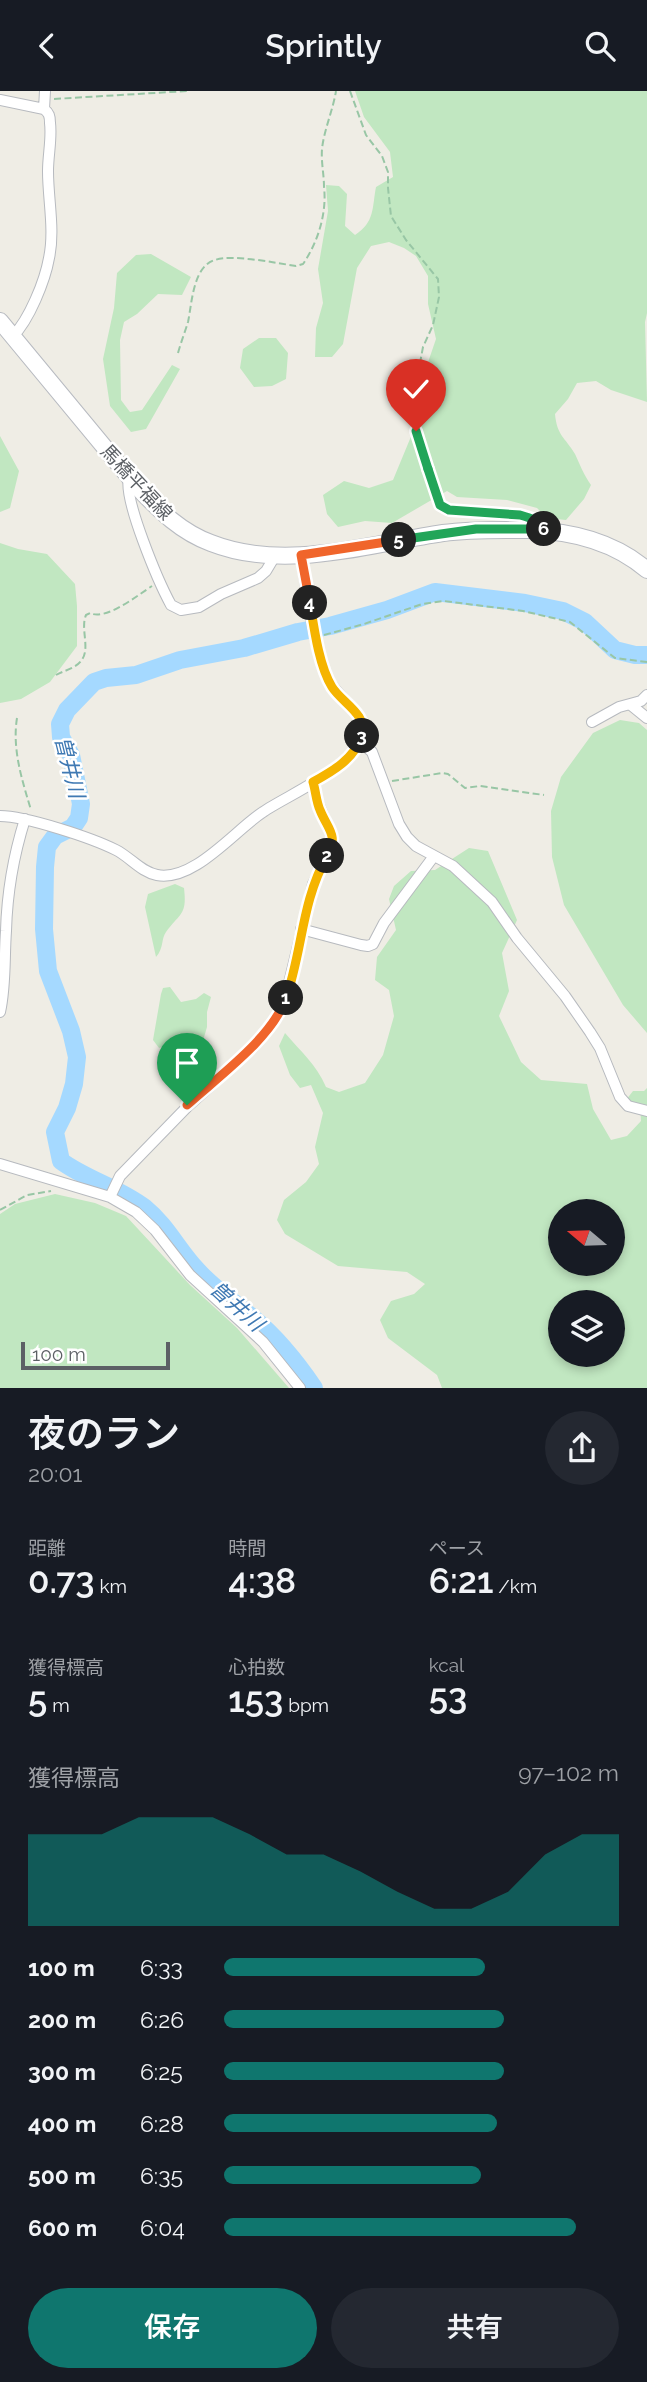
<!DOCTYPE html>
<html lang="ja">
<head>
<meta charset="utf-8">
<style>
  :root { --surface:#171b24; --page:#242831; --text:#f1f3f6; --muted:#9ea1a6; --accent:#0f766e }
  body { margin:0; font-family:Raleway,"Noto Sans JP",sans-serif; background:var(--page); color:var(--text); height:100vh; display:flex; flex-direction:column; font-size:26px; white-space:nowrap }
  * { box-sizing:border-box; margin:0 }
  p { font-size:23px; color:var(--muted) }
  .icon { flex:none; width:38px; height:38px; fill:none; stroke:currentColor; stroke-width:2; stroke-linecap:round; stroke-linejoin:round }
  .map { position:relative; height:1297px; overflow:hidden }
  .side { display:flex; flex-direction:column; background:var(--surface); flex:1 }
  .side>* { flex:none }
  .needle { width:46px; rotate:289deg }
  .controls { position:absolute; left:548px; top:1108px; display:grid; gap:14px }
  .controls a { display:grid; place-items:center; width:77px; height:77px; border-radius:50%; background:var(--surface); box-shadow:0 4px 10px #0003; font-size:35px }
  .scale { position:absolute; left:21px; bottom:18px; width:149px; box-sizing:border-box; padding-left:7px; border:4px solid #5c6065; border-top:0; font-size:19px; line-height:24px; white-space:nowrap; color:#5c6065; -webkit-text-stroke:5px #fff; paint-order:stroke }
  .pin { position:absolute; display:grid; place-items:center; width:60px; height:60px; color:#fff; margin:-72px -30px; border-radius:50% 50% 50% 0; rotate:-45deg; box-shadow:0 0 7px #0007 }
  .pin .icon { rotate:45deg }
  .km { position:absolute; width:35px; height:35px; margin:-18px; border-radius:50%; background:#222; color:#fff; font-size:19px; line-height:35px; text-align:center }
  .round { display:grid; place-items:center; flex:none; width:74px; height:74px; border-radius:37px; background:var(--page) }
  .head { display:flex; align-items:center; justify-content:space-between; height:119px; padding:0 28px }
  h1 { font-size:38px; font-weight:600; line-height:52px }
  .figures { display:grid; grid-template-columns:repeat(3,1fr); gap:10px; height:119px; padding:7px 28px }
  .figures div { display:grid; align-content:center }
  .figures b { font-size:35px; font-weight:600 }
  .figures small { font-size:19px; font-weight:400 }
  .figures p { font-size:19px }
  .chart { height:196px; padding:14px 28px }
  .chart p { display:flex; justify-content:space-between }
  .chart svg { width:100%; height:126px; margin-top:7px; fill:var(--accent); opacity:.7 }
  .button { display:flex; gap:14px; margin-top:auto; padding:14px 28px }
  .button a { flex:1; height:80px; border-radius:42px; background:var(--accent); color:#fff; font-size:28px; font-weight:600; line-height:80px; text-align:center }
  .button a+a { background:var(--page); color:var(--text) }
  ul { padding:0 28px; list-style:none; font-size:23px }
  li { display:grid; grid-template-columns:112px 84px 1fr; align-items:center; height:52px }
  li i { height:18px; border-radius:9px; background:var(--accent) }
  header { display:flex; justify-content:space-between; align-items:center; height:91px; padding:0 28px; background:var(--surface); font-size:32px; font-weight:600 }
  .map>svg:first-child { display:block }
  .green { fill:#c1e7c1; fill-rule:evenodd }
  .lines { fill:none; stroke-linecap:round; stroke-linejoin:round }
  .river { stroke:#a5d9ff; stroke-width:18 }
  .minor-casing { stroke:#b7babf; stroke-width:12 }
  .secondary-casing { stroke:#b8bbc1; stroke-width:18 }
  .path { stroke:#98c6a5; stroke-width:2; stroke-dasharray:7 3.5; stroke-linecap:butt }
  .minor { stroke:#fff; stroke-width:10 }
  .secondary { stroke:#fff; stroke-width:16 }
  .split-1-casing { stroke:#fff; stroke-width:14 }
  .split-2-casing { stroke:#fff; stroke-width:14 }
  .split-3-casing { stroke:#fff; stroke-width:14 }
  .split-4-casing { stroke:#fff; stroke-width:14 }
  .split-5-casing { stroke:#fff; stroke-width:14 }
  .split-6-casing { stroke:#fff; stroke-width:14 }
  .split-7-casing { stroke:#fff; stroke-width:14 }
  .split-8-casing { stroke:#fff; stroke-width:14 }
  .split-1 { stroke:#f0652b; stroke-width:9 }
  .split-2 { stroke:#f5b400; stroke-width:9 }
  .split-3 { stroke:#f5b400; stroke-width:9 }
  .split-4 { stroke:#f5b400; stroke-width:9 }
  .split-5 { stroke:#f0652b; stroke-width:9 }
  .split-6 { stroke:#22a559; stroke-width:9 }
  .split-7 { stroke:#22a559; stroke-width:9 }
  .split-8 { stroke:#22a559; stroke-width:9 }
  .labels { text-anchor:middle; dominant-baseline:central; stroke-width:5; stroke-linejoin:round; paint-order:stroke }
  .street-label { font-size:19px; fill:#5c6065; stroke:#fff }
  .water-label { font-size:21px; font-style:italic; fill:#3f79b3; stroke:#fff }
</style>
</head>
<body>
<header><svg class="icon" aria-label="back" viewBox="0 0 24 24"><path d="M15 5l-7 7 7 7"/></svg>Sprintly<svg class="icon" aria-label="search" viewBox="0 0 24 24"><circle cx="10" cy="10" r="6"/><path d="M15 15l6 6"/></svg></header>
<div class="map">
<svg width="647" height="1297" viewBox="0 0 647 1297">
  <rect width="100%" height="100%" fill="#efede5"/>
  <path class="green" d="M 355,0 L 647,0 L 647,222 L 645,231 L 647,311 L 611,299 L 596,290 L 577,292 L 568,308 L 555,323 C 557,345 565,346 575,363 C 580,374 584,384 591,394 L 584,408 L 566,429 L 547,427 L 537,417 L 507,409 L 457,406 L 447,400 L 392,432 L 365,430 L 338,436 L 327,423 L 323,404 L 344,390 L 369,397 L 393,389 L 422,319 L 425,280 L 436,248 L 428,213 L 428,185 L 416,165 L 404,157 L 389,151 L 371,155 L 357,177 L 343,253 L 332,266 L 315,266 L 316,237 L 323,212 L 318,178 L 328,120 L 326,94 L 339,95 L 347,103 L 345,135 L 355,144 C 375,131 372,117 376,96 L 393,86 L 390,61 L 364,26 Z
    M 151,163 L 191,186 L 182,204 L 158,203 L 137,223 L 124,231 L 120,249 L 121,309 L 130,321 L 142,319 L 172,274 L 180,278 L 146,338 L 131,341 L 110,315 L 103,268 L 114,217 L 117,182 L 136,164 Z
    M 259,247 L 276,247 L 288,262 L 286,288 L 272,295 L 254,296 L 240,277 L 243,258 Z
    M 0,345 L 19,380 L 10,417 L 0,421 Z
    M 0,452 L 18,458 L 47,463 L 75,493 L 77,515 L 77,555 L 50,591 L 21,608 L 0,612 Z
    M 620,629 L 639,632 L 647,639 L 647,942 L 623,914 L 564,814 L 552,766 L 551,720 L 561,686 L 593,642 Z
    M 469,757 L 488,760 L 517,829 L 502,862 L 509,900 L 499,925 L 521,971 L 541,989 L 587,993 L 593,1018 L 611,1049 L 627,1045 L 641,1030 L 640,1015 L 626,1009 L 633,1000 L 644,1000 L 647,997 L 647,1297 L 442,1297 L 437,1284 L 388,1247 L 380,1229 L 391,1210 L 414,1203 L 425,1193 L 407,1181 L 338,1175 L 285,1143 L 277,1129 L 284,1109 L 306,1091 L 319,1073 L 315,1056 L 323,1022 L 311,994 L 300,997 L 290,984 L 279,955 L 285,942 C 301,961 316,973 326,996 L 339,1001 L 365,992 L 383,964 L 394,925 L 389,899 L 375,889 L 377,866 L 396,839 L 389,808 L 394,795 L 411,780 L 435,779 ZM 560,1120 L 612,1120 L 612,1172 L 560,1172 ZM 560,1211 L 612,1211 L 612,1264 L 560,1264 Z
    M 175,793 L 184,797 C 187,824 181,821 166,841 C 161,848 164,857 156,866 L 145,816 L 148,803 Z
    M 170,896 L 181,911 L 196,908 L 204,902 L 211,906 L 207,921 L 207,936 L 200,960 L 187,966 L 181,954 L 174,952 L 159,957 L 153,949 L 161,903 L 163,897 Z
    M 55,1103 L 95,1112 L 126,1125 L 190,1194 L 237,1237 L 289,1297 L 0,1297 L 0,1123 L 15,1113 Z"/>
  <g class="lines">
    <path class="river" d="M 314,1297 C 297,1272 277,1247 254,1228 C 235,1212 213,1197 197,1179 C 178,1159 167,1135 145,1117 C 119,1097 87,1089 61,1070 L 55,1041 L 67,1017 L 74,993 L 77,966 L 71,940 L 48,880 L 44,838 L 45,776 L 47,756 L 55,745 L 73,736 L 79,727 L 81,713 L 71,664 L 61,646 L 60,633 L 67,619 L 94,591 L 106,587 L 136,584 L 180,569 L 244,557 L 298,541 L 330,535 L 387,519 L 435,501 L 525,512 L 563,520 L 585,531 L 615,559 L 635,564 L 647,564"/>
    <g class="minor-casing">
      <path id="minor" d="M 0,9 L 44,18 C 49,22 50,25 50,32 C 52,47 48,64 48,80 C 48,109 55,139 49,167 C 45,190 29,229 13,245
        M 44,18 L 45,0
        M 129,387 C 123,408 159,492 171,514 L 181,519 L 199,516 L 221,503 L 258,487 L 266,480 L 275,465
        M 631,614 L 647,627
        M 592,631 L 619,616 L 641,610 L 647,604
        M 360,650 L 372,661 L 399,733 L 407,746 L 416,755 L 453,775 L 492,811 L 517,847 L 565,905 L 590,941 L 600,957 L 620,1006 L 628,1015 L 647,1020
        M 0,725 C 26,725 92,747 116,759 C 130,766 141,781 157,784 C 194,791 235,739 263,721 C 289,703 361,674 363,639 C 364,622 335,604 328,588 C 313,556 307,499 301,464
        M 301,838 L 361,854 L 368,855 L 373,853 L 384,832 L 434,765
        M 0,921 C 6,894 4,867 6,840 C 7,803 14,763 25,728
        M 0,1073 L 110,1106 L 136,1121 L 155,1139 L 190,1184 L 263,1251 L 300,1297
        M 110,1106 L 120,1085 L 188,1015 L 253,956 L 278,925 L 284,913 L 313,793 L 332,755 L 333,749 L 317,709 L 313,691"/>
    </g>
    <g class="secondary-casing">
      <path id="secondary" d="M 0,230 L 139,398 C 160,420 181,441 211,452 C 285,481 368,453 443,442 C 472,438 499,439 528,439 C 572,440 613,450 647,479"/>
    </g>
    <path class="path" d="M 350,0 L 366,44 L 382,65 L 388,81 L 388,97 L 391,125 L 406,149 L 438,188 L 439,206 L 433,234 L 423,256 L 413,309 L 416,340 L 440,414 L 449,419 L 525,425
      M 54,8 L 188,0
      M 178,262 C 181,251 185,241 188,231 C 192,212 193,175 215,169 C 232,163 276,172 296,175 L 303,173 C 318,151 327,122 324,96 C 324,83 321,71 322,58 C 324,39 333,19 336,0
      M 324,544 L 364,533 L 422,513 L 444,510 L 523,520 L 570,531 L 615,567 L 647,571
      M 56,584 C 63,580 76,577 81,570 C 91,558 80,538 86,524 L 90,522 C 106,530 138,504 152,495
      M 17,627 C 12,658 22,689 31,719
      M 392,690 L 442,682 L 448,683 L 465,697 L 480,695 L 544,704
      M 0,1119 L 27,1104 L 51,1100"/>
    <use href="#minor" class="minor"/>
    <use href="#secondary" class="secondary"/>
  </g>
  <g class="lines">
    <g class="split-1-casing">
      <path id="split-1" d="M 187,1014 C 219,985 272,947 286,907"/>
    </g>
    <g class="split-2-casing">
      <path id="split-2" d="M 286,907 C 303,858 301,812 327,765"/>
    </g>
    <g class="split-3-casing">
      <path id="split-3" d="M 327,765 C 339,744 328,739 320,719 C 316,710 316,701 313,691 C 333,680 354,668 362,645"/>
    </g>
    <g class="split-4-casing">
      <path id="split-4" d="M 310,512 C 314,537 319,575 332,596 C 342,612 368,623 362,645"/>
    </g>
    <g class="split-5-casing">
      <path id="split-5" d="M 310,512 L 301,464 L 399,449"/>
    </g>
    <g class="split-6-casing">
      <path id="split-6" d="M 399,449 L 476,438 L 544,438"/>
    </g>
    <g class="split-7-casing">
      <path id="split-7" d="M 428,378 L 440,414 L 449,419 L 520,424 C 531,427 538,429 544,438"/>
    </g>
    <g class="split-8-casing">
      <path id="split-8" d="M 416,340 L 428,378"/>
    </g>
    <use href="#split-1" class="split-1"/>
    <use href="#split-2" class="split-2"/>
    <use href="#split-3" class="split-3"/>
    <use href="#split-4" class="split-4"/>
    <use href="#split-5" class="split-5"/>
    <use href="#split-6" class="split-6"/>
    <use href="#split-7" class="split-7"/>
    <use href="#split-8" class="split-8"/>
  </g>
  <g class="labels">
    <g class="street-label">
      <text transform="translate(137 391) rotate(47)">馬橋平福線</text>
    </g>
    <g class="water-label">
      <text transform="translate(70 676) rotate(76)">曽井川</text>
      <text transform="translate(237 1215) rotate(42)">曽井川</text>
    </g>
  </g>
</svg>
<div class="controls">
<a><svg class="needle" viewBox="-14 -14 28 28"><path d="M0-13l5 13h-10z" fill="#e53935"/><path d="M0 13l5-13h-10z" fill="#9ea1a6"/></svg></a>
<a><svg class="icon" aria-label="layers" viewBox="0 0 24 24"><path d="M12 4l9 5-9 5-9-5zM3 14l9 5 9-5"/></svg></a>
</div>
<div class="scale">100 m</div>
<div class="pin" style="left:187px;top:1014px;background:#1e9e55"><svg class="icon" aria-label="arrive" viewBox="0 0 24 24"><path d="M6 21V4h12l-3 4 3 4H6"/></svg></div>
<div class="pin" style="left:416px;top:340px;background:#d93025"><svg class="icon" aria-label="check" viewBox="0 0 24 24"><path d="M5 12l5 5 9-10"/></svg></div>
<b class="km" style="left:286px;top:907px">1</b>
<b class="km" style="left:327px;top:765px">2</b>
<b class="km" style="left:362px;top:645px">3</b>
<b class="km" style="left:310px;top:512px">4</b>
<b class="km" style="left:399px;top:449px">5</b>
<b class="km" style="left:544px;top:438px">6</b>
</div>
<section class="side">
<div class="head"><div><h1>夜のラン</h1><p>20:01</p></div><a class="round"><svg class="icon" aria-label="share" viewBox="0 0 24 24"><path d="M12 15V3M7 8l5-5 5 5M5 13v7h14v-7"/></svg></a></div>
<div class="figures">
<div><p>距離</p><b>0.73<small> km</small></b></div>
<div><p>時間</p><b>4:38</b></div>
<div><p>ペース</p><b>6:21<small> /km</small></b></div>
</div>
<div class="figures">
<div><p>獲得標高</p><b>5<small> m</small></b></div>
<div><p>心拍数</p><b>153<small> bpm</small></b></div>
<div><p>kcal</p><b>53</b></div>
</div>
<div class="chart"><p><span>獲得標高</span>97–102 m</p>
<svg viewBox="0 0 160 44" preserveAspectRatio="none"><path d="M0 44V12L10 12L20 12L30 6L40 6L50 6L60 12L70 19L80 19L90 25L100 32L110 38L120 38L130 32L140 19L150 12L160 12V44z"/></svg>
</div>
<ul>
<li><b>100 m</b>6:33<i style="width:66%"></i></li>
<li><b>200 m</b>6:26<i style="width:71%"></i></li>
<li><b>300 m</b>6:25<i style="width:71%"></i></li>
<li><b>400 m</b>6:28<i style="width:69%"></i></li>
<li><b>500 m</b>6:35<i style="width:65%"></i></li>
<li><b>600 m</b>6:04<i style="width:89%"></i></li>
</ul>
<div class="button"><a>保存</a><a>共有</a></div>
</section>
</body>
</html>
